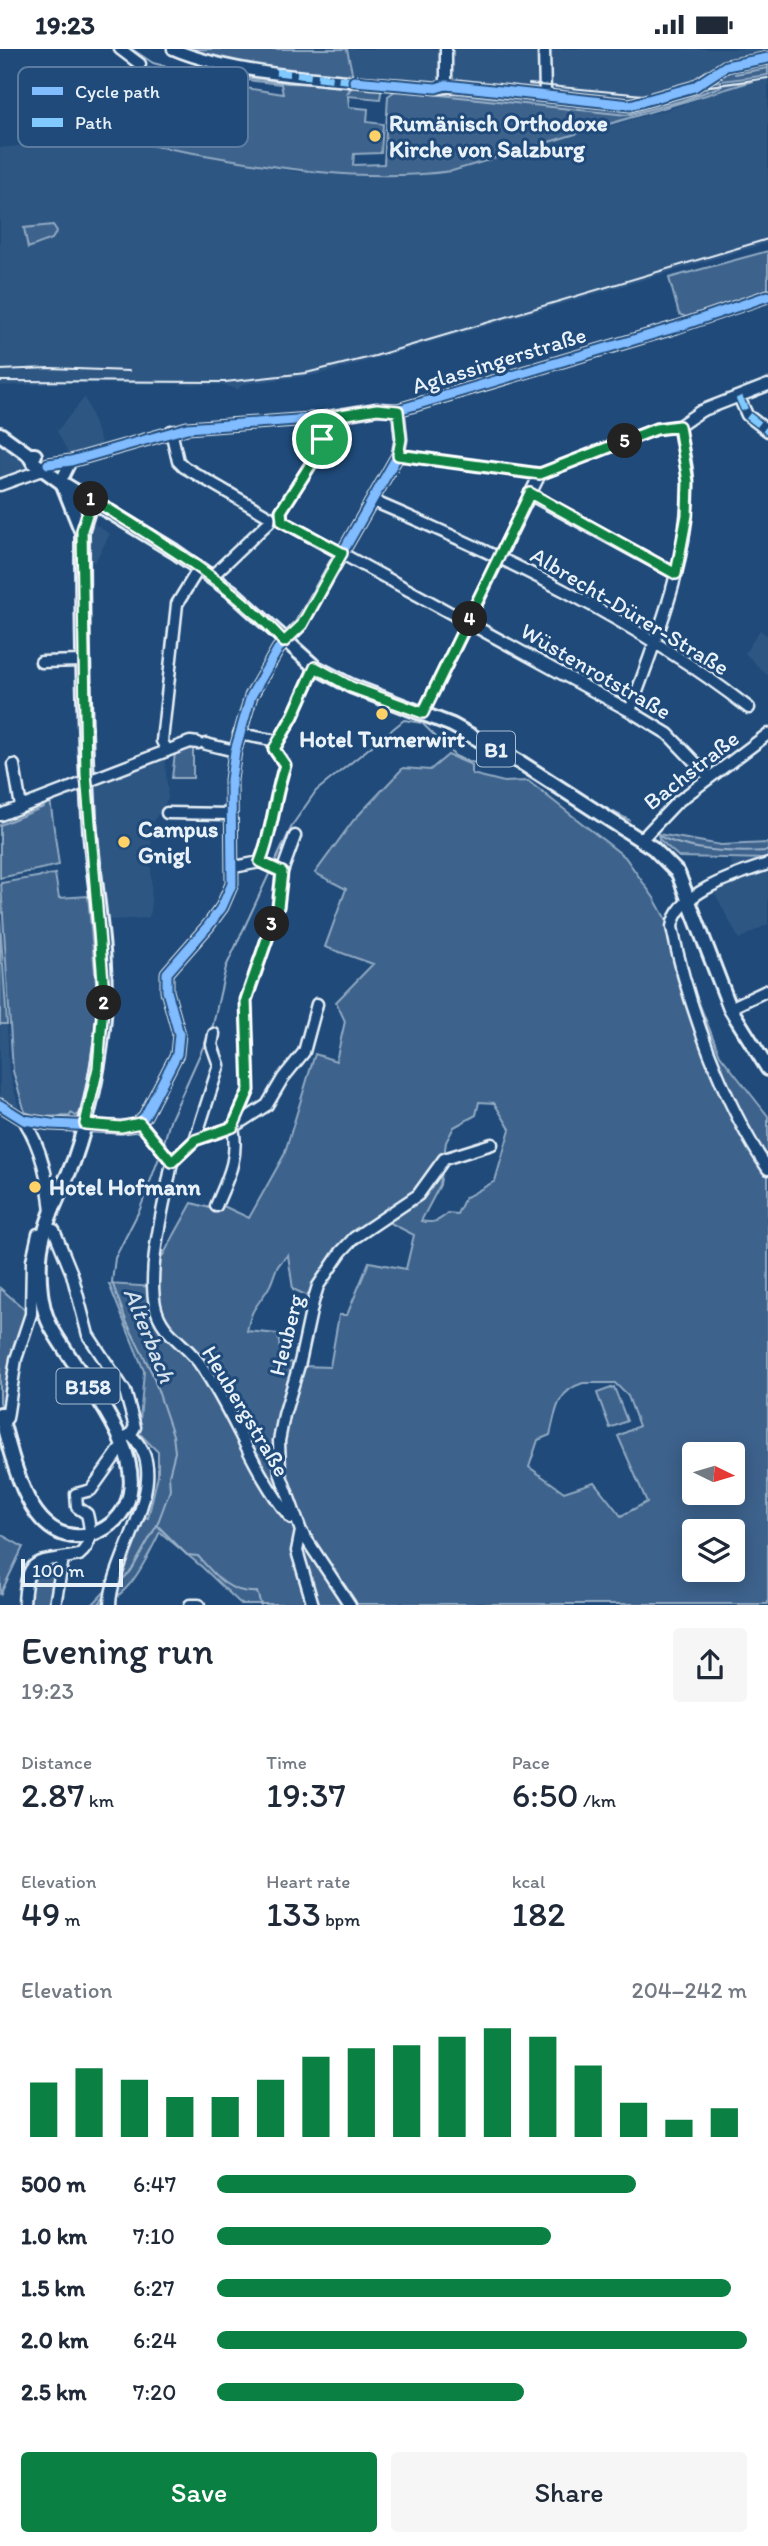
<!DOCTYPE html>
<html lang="en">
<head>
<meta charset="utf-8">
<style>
  :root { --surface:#fff; --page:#f6f6f7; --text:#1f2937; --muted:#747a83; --accent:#0b8043 }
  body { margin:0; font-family:Itim,sans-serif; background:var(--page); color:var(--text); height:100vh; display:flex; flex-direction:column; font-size:26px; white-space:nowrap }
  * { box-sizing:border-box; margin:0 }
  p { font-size:23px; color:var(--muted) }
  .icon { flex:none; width:38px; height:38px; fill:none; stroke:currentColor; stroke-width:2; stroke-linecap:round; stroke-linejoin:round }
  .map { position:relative; height:1556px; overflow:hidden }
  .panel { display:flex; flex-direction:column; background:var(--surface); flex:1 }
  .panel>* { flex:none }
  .needle { width:46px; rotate:95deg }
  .controls { position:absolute; left:682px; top:1393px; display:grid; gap:14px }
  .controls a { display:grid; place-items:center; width:63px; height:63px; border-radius:7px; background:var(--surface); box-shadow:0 4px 18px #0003; font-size:35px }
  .scale { position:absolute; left:21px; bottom:18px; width:102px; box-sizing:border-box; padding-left:7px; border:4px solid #e8f1f8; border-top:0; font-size:19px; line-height:24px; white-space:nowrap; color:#e8f1f8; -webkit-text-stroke:5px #1f4a7a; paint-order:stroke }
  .pin { position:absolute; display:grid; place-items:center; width:60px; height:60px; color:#fff; margin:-30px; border:4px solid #fff; border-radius:50%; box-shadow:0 2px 7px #0007 }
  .km { position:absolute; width:35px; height:35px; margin:-18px; border-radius:50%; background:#222; color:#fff; font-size:19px; line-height:35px; text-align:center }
  .round { display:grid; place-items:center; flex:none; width:74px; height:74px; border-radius:7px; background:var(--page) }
  .summary { display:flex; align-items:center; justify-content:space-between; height:119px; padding:0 21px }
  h1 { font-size:38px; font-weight:600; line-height:52px }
  .stats { display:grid; grid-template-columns:repeat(3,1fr); gap:10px; height:119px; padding:7px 21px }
  .stats div { display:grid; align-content:center }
  .stats b { font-size:35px; font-weight:600 }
  .stats small { font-size:19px; font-weight:400 }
  .stats p { font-size:19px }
  .chart { height:196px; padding:14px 21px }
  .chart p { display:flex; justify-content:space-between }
  .chart svg { width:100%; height:126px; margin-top:7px; stroke:var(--accent); stroke-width:6 }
  .action { display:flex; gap:14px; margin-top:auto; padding:14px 21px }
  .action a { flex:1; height:80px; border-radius:7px; background:var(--accent); color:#fff; font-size:28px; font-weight:600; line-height:80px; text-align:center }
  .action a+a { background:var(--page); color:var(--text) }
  ul { padding:0 21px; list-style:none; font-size:23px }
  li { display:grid; grid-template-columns:112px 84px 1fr; align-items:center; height:52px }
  li i { height:18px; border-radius:9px; background:var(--accent) }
  .status { display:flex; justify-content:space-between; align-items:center; height:49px; padding:0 35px; background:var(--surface); direction:ltr }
  .status svg { height:19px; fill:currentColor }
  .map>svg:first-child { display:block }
  .built { fill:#2e5683 }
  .green { fill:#3c628c; stroke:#92aac2; stroke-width:2; fill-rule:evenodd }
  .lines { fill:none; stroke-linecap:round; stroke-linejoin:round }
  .stream { stroke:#9ab0c7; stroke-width:2 }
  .minor-casing { stroke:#e8f1f8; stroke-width:15 }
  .major-casing { stroke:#e8f1f8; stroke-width:18 }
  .minor { stroke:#1f4a7a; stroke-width:10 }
  .major { stroke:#1f4a7a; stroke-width:12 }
  .rail { stroke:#e8f1f8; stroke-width:2 }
  .quiet { stroke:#80caff; stroke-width:7; stroke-dasharray:14 7; stroke-linecap:butt }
  .cycleway-casing { stroke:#1f4a7a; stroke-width:13 }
  .cycleway { stroke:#80bcff; stroke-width:9 }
  .route-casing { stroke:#fff; stroke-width:14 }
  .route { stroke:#0b8043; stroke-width:9 }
  .poi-dot { fill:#ffd166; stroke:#1f4a7a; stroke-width:2.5 }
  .labels { text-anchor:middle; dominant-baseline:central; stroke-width:6; stroke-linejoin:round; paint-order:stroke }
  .shield { fill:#1f4a7a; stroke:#acbfd2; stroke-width:2 }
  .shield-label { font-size:21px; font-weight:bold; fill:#e8f1f8 }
  .poi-label { font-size:23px; font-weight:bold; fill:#e8f1f8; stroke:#1f4a7a; text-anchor:start }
  .street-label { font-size:23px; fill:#e8f1f8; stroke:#1f4a7a }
  .water-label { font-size:24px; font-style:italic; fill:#d4e1ec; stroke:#1f4a7a }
  .key { fill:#1f4a7a; stroke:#5b7ca0; stroke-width:2 }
  .key-label { font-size:19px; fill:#e8f1f8 }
</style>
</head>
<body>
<div class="status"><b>19:23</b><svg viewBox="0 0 49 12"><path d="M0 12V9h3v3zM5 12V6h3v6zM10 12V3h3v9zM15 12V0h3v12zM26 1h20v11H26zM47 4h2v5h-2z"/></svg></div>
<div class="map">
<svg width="768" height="1556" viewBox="0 0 768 1556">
  <rect width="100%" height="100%" fill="#1f4a7a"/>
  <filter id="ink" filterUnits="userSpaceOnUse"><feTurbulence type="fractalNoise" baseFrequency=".0143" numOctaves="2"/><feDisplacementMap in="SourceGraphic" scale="14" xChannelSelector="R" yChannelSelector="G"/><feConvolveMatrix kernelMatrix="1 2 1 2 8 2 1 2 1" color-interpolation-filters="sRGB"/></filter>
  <g filter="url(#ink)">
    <path class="built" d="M 348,0 L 768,0 L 768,3 L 719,13 L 689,33 L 636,50 L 618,50 L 439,32 L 355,29 Z
      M 768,27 L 768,194 L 347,318 L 316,326 L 243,335 L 238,341 L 225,336 L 71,334 L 0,337 L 0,99 L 101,88 L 298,123 L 412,127 L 452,122 L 669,60 Z
      M 85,348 L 102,396 L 69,406 L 57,382 Z
      M 0,396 L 25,414 L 24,419 L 0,428 Z
      M 92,473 L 110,485 L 95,513 L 87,511 L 88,481 Z
      M 760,581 L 768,587 L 768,627 L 745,604 Z
      M 157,708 L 165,712 L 168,750 L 154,771 L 151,788 L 151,863 L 148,869 L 109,871 L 104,868 L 93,735 Z
      M 768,810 L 768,875 L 739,890 L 710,835 L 733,822 L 731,811 Z
      M 0,975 L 7,975 L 9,1022 L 19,1059 L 0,1052 Z"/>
    <path class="green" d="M 170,0 L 347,0 L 354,32 L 347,45 L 355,34 L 382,38 L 380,50 L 348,47 L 349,58 L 368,60 L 367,73 L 383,75 L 381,104 L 354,105 L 353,116 L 384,115 L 388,47 L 399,39 L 624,61 L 666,53 L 710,37 L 753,32 L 452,122 C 332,138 219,106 101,88 L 122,30 L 148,19 L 205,29 L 205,14 ZM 229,29 L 281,35 L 283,45 L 227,36 Z
      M 768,15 L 768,26 L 714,33 L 729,23 Z
      M 53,176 L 57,182 L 52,190 L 28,199 L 24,179 Z
      M 768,202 L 768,240 L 686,268 L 679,265 L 669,229 Z
      M 193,697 L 193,729 L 172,729 L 175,704 Z
      M 448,706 L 472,716 L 472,725 L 504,733 L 528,732 L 625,808 L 654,849 L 675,887 L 687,933 L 697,949 L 720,1006 L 768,1067 L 768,1555 L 241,1555 L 202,1518 L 160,1483 C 145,1512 128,1555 92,1556 L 112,1535 L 141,1467 L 148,1469 L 158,1426 L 158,1403 L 139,1384 L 144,1322 L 109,1235 L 155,1238 L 157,1217 L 192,1154 L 217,1161 L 219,1155 L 249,1169 L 284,1106 L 315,1005 L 336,1012 L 345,972 L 336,953 L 373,915 L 325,898 L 346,840 L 315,824 L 353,772 L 403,719 L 430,721 ZM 479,1053 L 494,1054 L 510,1080 L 495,1132 L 465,1149 L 457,1165 L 448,1164 C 439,1172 433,1175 421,1172 L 440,1136 L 446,1093 L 454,1078 L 476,1066 ZM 381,1169 L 414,1186 L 406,1220 L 369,1213 L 347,1266 L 339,1266 L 330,1318 L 301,1317 L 281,1310 L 278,1285 L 247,1282 C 252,1259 254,1261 266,1243 C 277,1228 270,1222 288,1206 L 293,1240 L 312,1249 L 354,1187 ZM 583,1334 L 615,1334 L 628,1347 L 639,1377 L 618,1387 L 647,1453 L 621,1467 L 594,1433 L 564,1443 L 529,1418 L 538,1391 L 550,1386 C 556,1361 557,1342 583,1334 ZM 695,1405 L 733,1405 L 733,1444 L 695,1444 ZM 695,1482 L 733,1482 L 733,1521 L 695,1521 Z
      M 50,751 L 59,816 L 0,829 L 0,776 L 44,758 L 43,753 Z
      M 658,785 L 721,796 L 768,794 L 768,810 L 679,808 L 659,790 Z
      M 55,825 L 59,849 L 88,847 L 98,957 L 84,1061 L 76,1067 L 71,1064 L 70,1067 L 39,1068 L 25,1063 L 13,1022 L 1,834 Z
      M 0,872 L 7,975 L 0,975 Z
      M 0,1239 L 28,1263 L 5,1366 L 0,1353 Z
      M 614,1338 L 627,1372 L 610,1379 L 597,1344 Z
      M 0,1485 L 23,1498 L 0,1546 Z
      M 60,1511 L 52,1555 L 26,1556 L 35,1530 L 33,1523 L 44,1512 Z"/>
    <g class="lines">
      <path class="stream" d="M 132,0 L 153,14 L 172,19 L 288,34 L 325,35
        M 735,25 L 768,19
        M 375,39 L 627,66 L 681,52 L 722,37
        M 588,750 L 629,771
        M 659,787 C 691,803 733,804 768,802
        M 274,815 L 293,775 L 316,742 L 404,671 L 422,674 L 455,707 L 469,713 L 510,717 L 561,747
        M 163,1097 L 170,1072 L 213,976 L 226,918 L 270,823
        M 158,1477 L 187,1506 L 198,1507 C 215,1527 229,1545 257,1543 L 261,1556
        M 118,1535 L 131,1522 L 157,1476 L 170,1441 L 169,1426 L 175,1403 L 173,1386 L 152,1324 L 127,1274 L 112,1233 L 115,1209 L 140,1160 L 160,1106
        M 98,1556 L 108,1543"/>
      <g class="minor-casing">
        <path id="minor" d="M 120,0 L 140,15
          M 173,0 C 244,30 357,31 436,39 L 458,37 L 630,56 L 694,38 L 726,17 L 768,9
          M 446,0 L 446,36
          M 544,0 L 545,45
          M 739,348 L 747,366 L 768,382
          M 323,369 L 318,404 L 281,462 L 282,472 L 630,662 L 668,685 L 708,727
          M 171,382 L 178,412 L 184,418 L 270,468 L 269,473 L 211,528
          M 398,406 L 540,425 L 656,380 L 679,377 L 701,362 L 768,336
          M 48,415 L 71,412 L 187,379 L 323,369 L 377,360 L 398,361 L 677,278 L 768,247
          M 64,426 L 71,412
          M 0,436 L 39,422 L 41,418
          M 529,445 L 676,525
          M 373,452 C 504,508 636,571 749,659
          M 41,613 L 83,612
          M 630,662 C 656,589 688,515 688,436 C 688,417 681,397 679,377
          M 423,664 L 540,425
          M 239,685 L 278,692
          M 206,695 L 235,702
          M 167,702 L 162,692 L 177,555 L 199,519
          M 14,716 L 21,758
          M 167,764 L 230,765
          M 0,766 L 190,693 L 198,694
          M 642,790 L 676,754 L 768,685
          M 260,813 C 273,782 274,748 285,716 L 274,700 L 293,667 L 315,618
          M 768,815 C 738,825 677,843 672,878 C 687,955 724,1056 768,1120
          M 234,818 L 260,813 L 282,823
          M 730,959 L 768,941
          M 0,1056 L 24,1071 L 51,1075 L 121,1078 L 136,1076 L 145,1067 L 177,1005 L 179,985 L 167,942 L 167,924 L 208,877 L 222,858 L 232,835 L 231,731 L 235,702 L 251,647 L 278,600 L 301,576 L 398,406 L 401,390 L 398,361
          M 24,1071 C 42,1100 48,1130 51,1163
          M 140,1074 L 172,1113 C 165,1154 147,1216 155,1256 C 161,1286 187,1294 202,1318 C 236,1367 253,1424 291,1469
          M 233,1078 L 249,1041 L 246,951 L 278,858 L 282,823 L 295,787
          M 195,1091 L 219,1016 L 212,996 L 214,985
          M 172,1113 L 195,1091 L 233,1078 L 267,1056 L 283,1029 L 304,1003 L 317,955
          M 216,1157 C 228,1129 239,1109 233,1078
          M 46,1179 L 54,1181 L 72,1225 L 88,1286 L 125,1342 L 135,1378 L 130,1386 L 120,1389
          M 3,1374 L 7,1369 L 16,1310 L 31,1265 L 32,1212 L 38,1185 L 45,1184
          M 301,1482 L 297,1502 L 313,1556
          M 24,1556 C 26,1503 39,1515 79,1506 C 93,1495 91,1481 87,1465 L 77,1458 L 76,1445 L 91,1441 L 123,1396
          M 55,1556 L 63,1509
          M 110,1556 C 111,1507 178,1425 130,1386
          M 190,1556 L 199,1556
          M 350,1556 L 301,1482 L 280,1424 L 279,1392 L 284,1366 L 300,1313 L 313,1253 L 318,1237 L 341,1203 L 354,1189 L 418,1146 L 444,1110 L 492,1095"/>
      </g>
      <g class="major-casing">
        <path id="major" d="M 0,385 L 29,406 L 35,406
          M 29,406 L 33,413 L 62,434 L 174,502 L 231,542 L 315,618 L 351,637 L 452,676 L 523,715 L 653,799 L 678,824 L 730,959 L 768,1020
          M 63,436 L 81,481
          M 0,1365 C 13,1407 27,1499 89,1486 C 105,1482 119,1471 126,1456 C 151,1401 74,1323 50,1276 C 40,1256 39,1231 40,1209 C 42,1175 62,1142 74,1111 C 89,1068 98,1024 103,979 C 110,913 95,848 90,783 C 83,682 82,582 82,481 L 89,459 L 89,448"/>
      </g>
      <use href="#minor" class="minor"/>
      <use href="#major" class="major"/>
      <path class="rail" d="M 529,35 L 643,46 L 768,29
        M 0,321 L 50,319 L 129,322
        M 0,332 L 225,333 L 306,324 L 375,307 L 768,190"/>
      <path class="quiet" d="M 276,23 L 354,32
        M 739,348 L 747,366 L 768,382"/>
      <g class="cycleway-casing">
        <path id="cycleway" d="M 354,32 L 436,39 L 446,36 L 630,56 L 694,38 L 726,17 L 768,9
          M 48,415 L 71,412 L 187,379 L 323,369 L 377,360 L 398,361 L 677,278 L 768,247
          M 0,1056 L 24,1071 L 51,1075 L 121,1078 L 136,1076 L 145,1067 L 177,1005 L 179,985 L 167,942 L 167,924 L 208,877 L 222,858 L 232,835 L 231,731 L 235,702 L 251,647 L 278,600 L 301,576 L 398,406 L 401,390 L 398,361"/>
      </g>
      <use href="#cycleway" class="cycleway"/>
    </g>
  </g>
  <g class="lines" filter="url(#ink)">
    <g class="route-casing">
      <path id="route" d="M 377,360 L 398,362 L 401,390 L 398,406 L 540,425 L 656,380 L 679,377 L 688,433 L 687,466 L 676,525 L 530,444 L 423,664 L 351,638 L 315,618 L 293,667 L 274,700 L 285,716 C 274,748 273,782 260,813 L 282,823 L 278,858 L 246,951 L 249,1041 L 233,1078 L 195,1091 L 172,1113 L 140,1074 L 121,1078 L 85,1075 L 98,1019 L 104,944 L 86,725 L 82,481 L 89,459 L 89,448 C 157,491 230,532 284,593 L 302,576 L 342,504 L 282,472 L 281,462 L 318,404 L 323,369 Z"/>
    </g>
    <use href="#route" class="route"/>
  </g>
  <g class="poi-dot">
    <circle cx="375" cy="87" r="7"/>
    <circle cx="382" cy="665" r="7"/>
    <circle cx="124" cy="793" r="7"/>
    <circle cx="35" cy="1138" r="7"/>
  </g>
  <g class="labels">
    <g class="shield">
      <rect x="477" y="682.5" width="38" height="35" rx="5"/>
      <rect x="56.5" y="1319.5" width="63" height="35" rx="5"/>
    </g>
    <g class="shield-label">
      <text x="496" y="700">B1</text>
      <text x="88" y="1337">B158</text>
    </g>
    <g class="poi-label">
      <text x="389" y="74">Rumänisch Orthodoxe<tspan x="389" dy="26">Kirche von Salzburg</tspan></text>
      <text x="382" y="690" text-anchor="middle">Hotel Turnerwirt</text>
      <text x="138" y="780">Campus<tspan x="138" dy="26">Gnigl</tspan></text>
      <text x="49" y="1138">Hotel Hofmann</text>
    </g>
    <g class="street-label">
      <text transform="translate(499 311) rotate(-17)">Aglassingerstraße</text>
      <text transform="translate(630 562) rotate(31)">Albrecht-Dürer-Straße</text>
      <text transform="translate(596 622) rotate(30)">Wüstenrotstraße</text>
      <text transform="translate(691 721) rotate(-38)">Bachstraße</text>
      <text transform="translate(286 1286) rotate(-76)">Heuberg</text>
      <text transform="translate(246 1362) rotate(59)">Heubergstraße</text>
    </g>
    <g class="water-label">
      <text transform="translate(150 1286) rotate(68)">Alterbach</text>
    </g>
  </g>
  <rect x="18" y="18" width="230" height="80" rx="10" class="key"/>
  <rect x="32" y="38" width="31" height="8" fill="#80bcff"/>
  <rect x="32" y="69" width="31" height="9" fill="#80caff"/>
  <g class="key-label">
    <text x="75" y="49">Cycle path</text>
    <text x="75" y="80">Path</text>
  </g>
</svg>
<div class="controls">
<a><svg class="needle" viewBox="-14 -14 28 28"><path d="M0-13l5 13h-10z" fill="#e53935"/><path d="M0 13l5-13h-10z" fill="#747a83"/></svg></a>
<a><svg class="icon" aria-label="layers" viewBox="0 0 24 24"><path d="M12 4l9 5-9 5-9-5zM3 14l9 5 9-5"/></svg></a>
</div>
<div class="scale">100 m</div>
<div class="pin" style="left:322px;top:390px;background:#1e9e55"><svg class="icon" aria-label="arrive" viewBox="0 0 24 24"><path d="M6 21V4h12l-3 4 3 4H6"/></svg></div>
<b class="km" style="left:91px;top:450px">1</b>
<b class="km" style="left:104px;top:954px">2</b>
<b class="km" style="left:272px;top:875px">3</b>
<b class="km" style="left:470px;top:570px">4</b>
<b class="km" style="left:625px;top:392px">5</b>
</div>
<section class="panel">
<div class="summary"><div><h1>Evening run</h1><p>19:23</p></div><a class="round"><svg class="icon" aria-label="share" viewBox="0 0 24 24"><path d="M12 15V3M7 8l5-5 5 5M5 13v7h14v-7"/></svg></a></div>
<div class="stats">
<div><p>Distance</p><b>2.87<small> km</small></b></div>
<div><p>Time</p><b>19:37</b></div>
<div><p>Pace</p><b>6:50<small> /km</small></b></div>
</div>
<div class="stats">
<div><p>Elevation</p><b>49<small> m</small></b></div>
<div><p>Heart rate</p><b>133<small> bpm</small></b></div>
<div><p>kcal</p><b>182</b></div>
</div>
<div class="chart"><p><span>Elevation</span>204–242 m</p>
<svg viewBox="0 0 160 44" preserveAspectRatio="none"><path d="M5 44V25M15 44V20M25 44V24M35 44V30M45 44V30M55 44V24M65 44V16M75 44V13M85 44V12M95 44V9M105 44V6M115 44V9M125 44V19M135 44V32M145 44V38M155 44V34"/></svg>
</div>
<ul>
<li><b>500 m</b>6:47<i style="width:79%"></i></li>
<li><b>1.0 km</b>7:10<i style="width:63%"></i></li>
<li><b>1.5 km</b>6:27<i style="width:97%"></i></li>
<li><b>2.0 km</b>6:24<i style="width:100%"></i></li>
<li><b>2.5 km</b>7:20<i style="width:58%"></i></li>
</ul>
<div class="action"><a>Save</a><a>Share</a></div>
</section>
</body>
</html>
